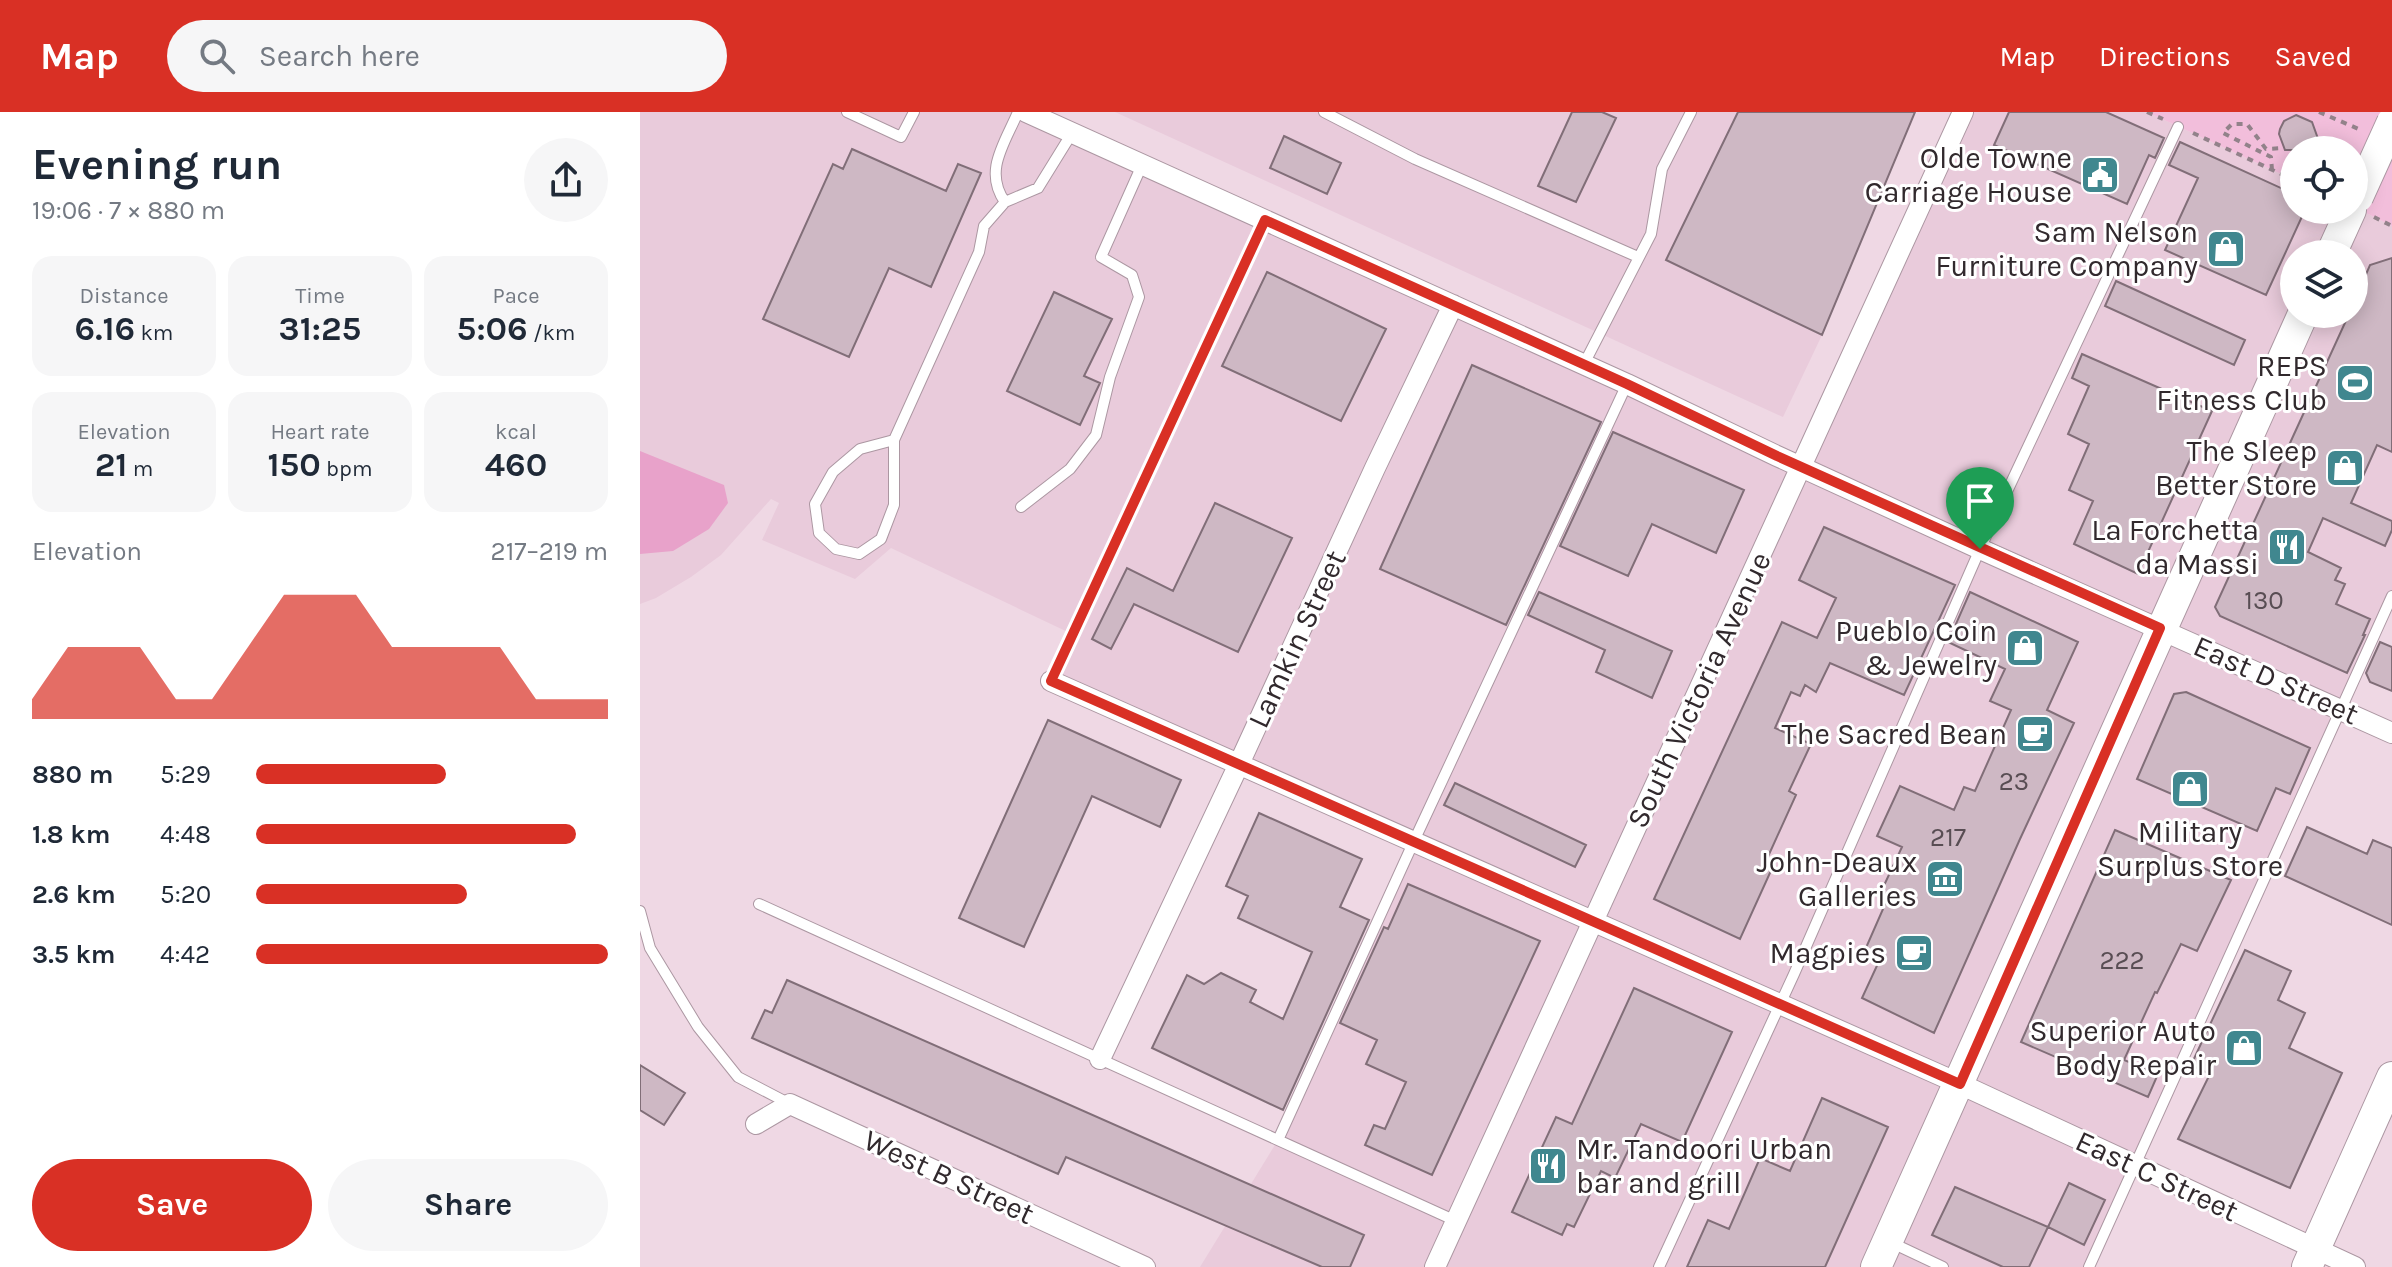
<!DOCTYPE html>
<html lang="en">
<head>
<meta charset="utf-8">
<style>
  :root { --surface:#fff; --page:#f6f6f7; --text:#1f2937; --muted:#747a83; --accent:#d93025 }
  body { margin:0; font-family:Karla,sans-serif; background:var(--page); color:var(--text); height:100vh; display:flex; flex-direction:column; font-size:30px; white-space:nowrap }
  * { box-sizing:border-box; margin:0 }
  p { font-size:26px; color:var(--muted) }
  .icon { flex:none; width:44px; height:44px; fill:none; stroke:currentColor; stroke-width:2; stroke-linecap:round; stroke-linejoin:round }
  .map { position:relative; flex:1; overflow:hidden }
  .drawer { display:flex; flex-direction:column; background:var(--surface); width:640px }
  .drawer>* { flex:none }
  .fabs { position:absolute; left:1640px; top:24px; display:grid; gap:16px }
  .fabs a { display:grid; place-items:center; width:88px; height:88px; border-radius:50%; background:var(--surface); box-shadow:0 4px 20px #0003; font-size:40px }
  .pin { position:absolute; display:grid; place-items:center; width:68px; height:68px; color:#fff; margin:-82px -34px; border-radius:50% 50% 50% 0; rotate:-45deg; box-shadow:0 0 8px #0007 }
  .pin .icon { rotate:45deg }
  .round { display:grid; place-items:center; flex:none; width:84px; height:84px; border-radius:42px; background:var(--page) }
  .headline { display:flex; align-items:center; justify-content:space-between; height:136px; padding:0 32px }
  h1 { font-size:44px; font-weight:700; line-height:60px }
  .stats { display:grid; grid-template-columns:repeat(3,1fr); gap:12px; height:136px; padding:8px 32px }
  .stats div { display:grid; align-content:center; border-radius:20px; background:var(--page); text-align:center }
  .stats b { font-size:34px; font-weight:700 }
  .stats small { font-size:22px; font-weight:400 }
  .stats p { font-size:22px }
  .chart { height:224px; padding:16px 32px }
  .chart p { display:flex; justify-content:space-between }
  .chart svg { width:100%; height:144px; margin-top:8px; fill:var(--accent); opacity:.7 }
  .action { display:flex; gap:16px; margin-top:auto; padding:16px 32px }
  .action a { flex:1; height:92px; border-radius:48px; background:var(--accent); color:#fff; font-size:32px; font-weight:700; line-height:92px; text-align:center }
  .action a+a { background:var(--page); color:var(--text) }
  ul { padding:0 32px; list-style:none; font-size:26px }
  li { display:grid; grid-template-columns:128px 96px 1fr; align-items:center; height:60px }
  li i { height:20px; border-radius:10px; background:var(--accent) }
  header { display:flex; align-items:center; gap:48px; box-sizing:border-box; height:112px; padding:0 40px; background:var(--accent); color:#fff }
  header strong { font-size:38px }
  nav { display:flex; gap:44px; margin-inline-start:auto; font-size:28px }
  .search { width:560px; height:72px; background:var(--page); display:flex; align-items:center; gap:20px; box-sizing:border-box; padding:0 28px; border-radius:44px; color:var(--muted); font-size:30px }
  main { display:flex; flex:1; min-height:0 }
  .map>svg:first-child { display:block }
  .built { fill:#e9cbdb; fill-rule:evenodd }
  .green { fill:#f2bedb }
  .water { fill:#e8a2ca }
  .building { fill:#ceb8c4; stroke:#816e78; stroke-width:2 }
  .lines { fill:none; stroke-linecap:round; stroke-linejoin:round }
  .lane-casing { stroke:#ac97a2; stroke-width:12 }
  .street-casing { stroke:#ac97a2; stroke-width:22 }
  .secondary-casing { stroke:#ac97a2; stroke-width:32 }
  .path { stroke:#92828a; stroke-width:4; stroke-dasharray:6 6; stroke-linecap:butt }
  .lane { stroke:#fff; stroke-width:10 }
  .street { stroke:#fff; stroke-width:20 }
  .secondary { stroke:#fff; stroke-width:30 }
  .secondary-bridge-casing { stroke:#ac97a2; stroke-width:32; stroke-linecap:butt }
  .secondary-bridge { stroke:#fff; stroke-width:30 }
  .route-casing { stroke:#fff; stroke-width:16 }
  .route { stroke:#d93025; stroke-width:10 }
  .labels { text-anchor:middle; dominant-baseline:central; stroke-width:6; stroke-linejoin:round; paint-order:stroke }
  .number-label { font-size:26px; fill:#584d53 }
  .poi-label { font-size:30px; fill:#31292d; stroke:#fff; text-anchor:end }
  .street-label { font-size:30px; fill:#31292d; stroke:#fff }
</style>
</head>
<body>
<header>
<strong>Map</strong>
<div class="search"><svg class="icon" aria-label="search" viewBox="0 0 24 24"><circle cx="10" cy="10" r="6"/><path d="M15 15l6 6"/></svg>Search here</div>
<nav><a>Map</a><a>Directions</a><a>Saved</a></nav>
</header>
<main>
<section class="drawer">
<div class="headline"><div><h1>Evening run</h1><p>19:06 · 7 × 880 m</p></div><a class="round"><svg class="icon" aria-label="share" viewBox="0 0 24 24"><path d="M12 15V3M7 8l5-5 5 5M5 13v7h14v-7"/></svg></a></div>
<div class="stats">
<div><p>Distance</p><b>6.16<small> km</small></b></div>
<div><p>Time</p><b>31:25</b></div>
<div><p>Pace</p><b>5:06<small> /km</small></b></div>
</div>
<div class="stats">
<div><p>Elevation</p><b>21<small> m</small></b></div>
<div><p>Heart rate</p><b>150<small> bpm</small></b></div>
<div><p>kcal</p><b>460</b></div>
</div>
<div class="chart"><p><span>Elevation</span>217–219 m</p>
<svg viewBox="0 0 160 44" preserveAspectRatio="none"><path d="M0 44V38L10 22L20 22L30 22L40 38L50 38L60 22L70 6L80 6L90 6L100 22L110 22L120 22L130 22L140 38L150 38L160 38V44z"/></svg>
</div>
<ul>
<li><b>880 m</b>5:29<i style="width:54%"></i></li>
<li><b>1.8 km</b>4:48<i style="width:91%"></i></li>
<li><b>2.6 km</b>5:20<i style="width:60%"></i></li>
<li><b>3.5 km</b>4:42<i style="width:100%"></i></li>
</ul>
<div class="action"><a>Save</a><a>Share</a></div>
</section>
<div class="map">
<svg width="1752" height="1155" viewBox="0 0 1752 1155">
  <rect width="100%" height="100%" fill="#efd8e4"/>
  <path class="built" d="M 0,0 L 386,0 L 1161,355 L 1323,0 L 1507,0 L 1654,68 L 1654,98 L 1714,98 L 1714,95 L 1752,114 L 1752,484 L 1449,1155 L 560,1155 L 638,1028 L 773,729 L 411,569 L 432,522 L 251,436 L 215,467 L 122,428 L 139,391 L 131,387 L 81,443 L 51,465 L 16,486 L 0,492 ZM 1654,142 L 1714,142 L 1714,202 L 1654,202 Z
    M 475,0 L 1275,0 L 1182,223 L 1143,305 Z"/>
  <path class="green" d="M 1507,0 L 1752,0 L 1752,114 L 1714,95 L 1714,38 L 1654,38 L 1654,68 Z"/>
  <path class="water" d="M 0,339 L 84,373 L 88,391 L 69,417 L 33,439 L 0,442 Z"/>
  <path class="building" d="M 932,0 L 962,0 L 976,6 L 936,90 L 898,74 Z
    M 1098,0 L 1275,0 L 1182,223 L 1026,148 Z
    M 1369,0 L 1466,0 L 1524,26 L 1515,46 L 1509,43 L 1487,92 L 1354,33 Z
    M 1656,3 L 1672,10 L 1682,38 L 1645,38 L 1639,22 L 1640,17 L 1644,9 Z
    M 644,24 L 701,51 L 687,82 L 630,56 Z
    M 1540,30 L 1654,82 L 1654,98 L 1665,98 L 1626,183 L 1525,138 L 1558,66 L 1529,53 Z
    M 212,37 L 306,79 L 318,52 L 341,61 L 291,175 L 249,156 L 209,245 L 123,207 L 193,52 L 203,57 Z
    M 1752,146 L 1752,340 L 1737,333 L 1711,391 L 1752,409 L 1752,418 L 1745,434 L 1683,406 L 1668,440 L 1701,456 L 1695,468 L 1705,472 L 1696,492 L 1730,507 L 1723,523 L 1725,523 L 1707,561 L 1580,504 L 1575,495 L 1709,202 L 1714,202 L 1714,190 L 1730,153 Z
    M 627,160 L 746,217 L 701,309 L 582,254 Z
    M 1476,169 L 1605,228 L 1594,253 L 1465,194 Z
    M 414,180 L 472,207 L 444,264 L 460,271 L 440,313 L 367,279 Z
    M 1442,242 L 1572,299 L 1498,462 L 1434,432 L 1453,389 L 1429,378 L 1449,332 L 1428,322 L 1449,274 L 1432,266 Z
    M 832,253 L 961,310 L 866,513 L 740,457 Z
    M 973,320 L 1104,378 L 1076,441 L 1012,412 L 988,464 L 920,434 Z
    M 575,391 L 652,426 L 598,540 L 494,492 L 471,537 L 452,527 L 487,456 L 533,479 Z
    M 1184,415 L 1315,473 L 1264,583 L 1190,551 L 1176,580 L 1165,573 L 1160,584 L 1151,580 L 1135,616 L 1171,632 L 1149,679 L 1156,683 L 1126,749 L 1134,752 L 1100,827 L 1014,787 L 1142,510 L 1177,526 L 1196,486 L 1159,468 Z
    M 899,480 L 1032,539 L 1012,586 L 956,560 L 965,538 L 888,503 Z
    M 1330,480 L 1438,530 L 1407,598 L 1434,611 L 1380,727 L 1294,921 L 1222,886 L 1241,845 L 1225,838 L 1247,788 L 1239,784 L 1262,735 L 1237,724 L 1260,674 L 1314,698 L 1324,675 L 1335,679 L 1371,598 L 1350,589 L 1365,557 L 1308,530 Z
    M 1740,530 L 1752,535 L 1752,579 L 1730,570 L 1726,561 Z
    M 1546,580 L 1670,636 L 1650,682 L 1636,676 L 1617,719 L 1497,667 L 1534,582 Z
    M 408,608 L 541,668 L 520,715 L 452,684 L 384,835 L 319,806 Z
    M 815,671 L 946,733 L 935,755 L 804,693 Z
    M 619,701 L 722,747 L 700,795 L 729,808 L 643,998 L 512,936 L 547,863 L 564,872 L 581,861 L 616,878 L 610,890 L 643,907 L 672,840 L 598,806 L 608,784 L 586,774 Z
    M 1667,715 L 1727,742 L 1733,728 L 1752,736 L 1752,813 L 1645,764 Z
    M 1475,718 L 1591,768 L 1557,839 L 1541,832 L 1517,881 L 1515,880 L 1484,948 L 1518,962 L 1508,985 L 1381,930 Z
    M 768,772 L 900,829 L 792,1063 L 725,1033 L 734,1013 L 745,1017 L 766,970 L 726,952 L 737,928 L 700,911 L 744,815 L 748,817 Z
    M 1605,838 L 1651,859 L 1638,888 L 1665,901 L 1649,936 L 1702,961 L 1650,1076 L 1538,1027 L 1570,962 L 1551,953 Z
    M 147,868 L 724,1123 L 710,1155 L 682,1155 L 426,1045 L 418,1062 L 112,926 L 125,898 L 132,901 Z
    M 994,876 L 1092,920 L 1042,1030 L 1001,1012 L 975,1066 L 961,1059 L 934,1115 L 927,1112 L 922,1123 L 872,1100 L 916,1005 L 932,1012 Z
    M 0,953 L 45,981 L 24,1013 L 0,998 Z
    M 1182,986 L 1248,1015 L 1185,1155 L 1047,1155 L 1068,1108 L 1089,1117 L 1120,1046 L 1150,1059 Z
    M 1429,1071 L 1465,1088 L 1444,1133 L 1408,1115 Z
    M 1315,1075 L 1408,1115 L 1389,1155 L 1363,1155 L 1292,1123 Z"/>
  <g class="lines">
    <g class="lane-casing">
      <path id="lane" d="M 207,0 L 261,25 L 274,0
        M 378,0 C 365,31 343,59 365,90 L 398,76 L 432,21
        M 684,0 L 775,47 L 998,145
        M 944,252 L 1011,122 L 1022,57 L 1051,0
        M 254,328 L 220,337 L 193,360 L 175,392 L 179,421 L 196,437 L 219,442 L 241,427 L 254,393 L 254,328 L 339,140 L 344,114 L 365,90
        M 381,395 L 430,357 L 456,323 L 470,265 L 499,185 L 492,163 L 461,145 L 502,53
        M 411,569 L 625,108
        M 119,792 L 816,1109
        M 0,799 L 10,836 L 58,915 L 98,965 L 150,992
        M 638,1028 L 774,729 L 987,272
        M 1250,1130 L 1303,1155
        M 1019,1155 L 1154,862 L 1340,437 L 1538,15
        M 1449,1155 L 1752,484"/>
    </g>
    <g class="street-casing">
      <path id="street" d="M 386,0 L 987,272 L 1137,344 L 1340,437 L 1752,621
        M 411,569 L 1320,972 L 1715,1155
        M 460,947 L 599,652 L 735,356 L 813,193
        M 116,1012 L 150,992 L 505,1155
        M 795,1155 L 1323,0"/>
    </g>
    <g class="secondary-casing">
      <path id="secondary" d="M 1691,142 L 1711,98
        M 1236,1155 C 1380,838 1519,519 1663,202
        M 1667,1155 L 1752,965"/>
    </g>
    <path class="path" d="M 1507,0 L 1523,7
      M 1679,0 L 1721,18
      M 1553,21 L 1654,68
      M 1632,58 L 1631,45 L 1583,21 L 1592,12 L 1607,12 L 1626,37 L 1644,36
      M 1734,105 L 1752,114"/>
    <use href="#lane" class="lane"/>
    <use href="#street" class="street"/>
    <use href="#secondary" class="secondary"/>
    <g class="secondary-bridge-casing">
      <path id="secondary-bridge" d="M 1718,85 L 1752,10"/>
    </g>
    <use href="#secondary-bridge" class="secondary-bridge"/>
  </g>
  <g class="lines">
    <g class="route-casing">
      <path id="route" d="M 625,108 L 987,272 L 1137,344 L 1520,516 L 1320,972 L 411,569 Z"/>
    </g>
    <use href="#route" class="route"/>
  </g>
  <defs>
    <g id="civic-square" transform="scale(2)"><rect x="-9" y="-9" width="18" height="18" rx="4" fill="#40878f" stroke="#fff"/><path d="M-.6-6.5H3V-4.5H.6V-3L4-1V1h2V6H-6V1h2V-1L-.6-3ZM-1.2 2.5V6h2.4V2.5Z" fill="#fff"/></g>
    <g id="shop-square" transform="scale(2)"><rect x="-9" y="-9" width="18" height="18" rx="4" fill="#40878f" stroke="#fff"/><path d="M-5-2.5h2.3a2.7 3.5 0 0 1 5.4 0H5L5.5 6h-11ZM-1.5-2.5h3a1.5 2.3 0 0 0-3 0Z" fill="#fff"/></g>
    <g id="stadium-square" transform="scale(2)"><rect x="-9" y="-9" width="18" height="18" rx="4" fill="#40878f" stroke="#fff"/><path d="M0-5a6.5 5 0 1 0 0 10a6.5 5 0 1 0 0-10ZM-3.5-1.8h7v3.6h-7Z" fill="#fff"/></g>
    <g id="restaurant-square" transform="scale(2)"><rect x="-9" y="-9" width="18" height="18" rx="4" fill="#40878f" stroke="#fff"/><path d="M-5-6h1v4h1v-4h1v4h1v-4h1v5L-1.5 .5V6h-2V.5L-5-1ZM5-6V6H3V1.5H1.5Q1.5-4 5-6Z" fill="#fff"/></g>
    <g id="cafe-square" transform="scale(2)"><rect x="-9" y="-9" width="18" height="18" rx="4" fill="#40878f" stroke="#fff"/><path d="M-5.5-4.5H6V0H3Q3 3.5 0 3.5H-2.5Q-5.5 3.5-5.5 0ZM3-3.2v2h1.7v-2ZM-6 4.5H4V6H-6Z" fill="#fff"/></g>
    <g id="museum-square" transform="scale(2)"><rect x="-9" y="-9" width="18" height="18" rx="4" fill="#40878f" stroke="#fff"/><path d="M0-6L6-3V-2H-6V-3ZM-5-1h2V3h-2ZM-1-1h2V3h-2ZM3-1h2V3H3ZM-6 4H6V6H-6Z" fill="#fff"/></g>
  </defs>
  <g fill-rule="evenodd">
    <use href="#civic-square" x="1460" y="63"/>
    <use href="#shop-square" x="1586" y="137"/>
    <use href="#stadium-square" x="1715" y="271"/>
    <use href="#shop-square" x="1705" y="356"/>
    <use href="#restaurant-square" x="1647" y="435"/>
    <use href="#shop-square" x="1385" y="536"/>
    <use href="#cafe-square" x="1395" y="622"/>
    <use href="#shop-square" x="1550" y="677"/>
    <use href="#museum-square" x="1305" y="767"/>
    <use href="#cafe-square" x="1274" y="841"/>
    <use href="#shop-square" x="1604" y="936"/>
    <use href="#restaurant-square" x="908" y="1054"/>
  </g>
  <g class="labels">
    <g class="number-label">
      <text x="1624" y="488">130</text>
      <text x="1374" y="669">23</text>
      <text x="1308" y="725">217</text>
      <text x="1482" y="848">222</text>
    </g>
    <g class="poi-label">
      <text x="1432" y="46">Olde Towne<tspan x="1432" dy="34">Carriage House</tspan></text>
      <text x="1558" y="120">Sam Nelson<tspan x="1558" dy="34">Furniture Company</tspan></text>
      <text x="1687" y="254">REPS<tspan x="1687" dy="34">Fitness Club</tspan></text>
      <text x="1677" y="339">The Sleep<tspan x="1677" dy="34">Better Store</tspan></text>
      <text x="1619" y="418">La Forchetta<tspan x="1619" dy="34">da Massi</tspan></text>
      <text x="1357" y="519">Pueblo Coin<tspan x="1357" dy="34">&amp; Jewelry</tspan></text>
      <text x="1367" y="622">The Sacred Bean</text>
      <text x="1550" y="720" text-anchor="middle">Military<tspan x="1550" dy="34">Surplus Store</tspan></text>
      <text x="1277" y="750">John-Deaux<tspan x="1277" dy="34">Galleries</tspan></text>
      <text x="1246" y="841">Magpies</text>
      <text x="1576" y="919">Superior Auto<tspan x="1576" dy="34">Body Repair</tspan></text>
      <text x="936" y="1037" text-anchor="start">Mr. Tandoori Urban<tspan x="936" dy="34">bar and grill</tspan></text>
    </g>
    <g class="street-label">
      <text transform="translate(657 527) rotate(-65)">Lamkin Street</text>
      <text transform="translate(1636 568) rotate(24)">East D Street</text>
      <text transform="translate(1059 578) rotate(-65)">South Victoria Avenue</text>
      <text transform="translate(1517 1064) rotate(25)">East C Street</text>
      <text transform="translate(309 1065) rotate(25)">West B Street</text>
    </g>
  </g>
</svg>
<div class="fabs">
<a><svg class="icon" aria-label="locate" viewBox="0 0 24 24"><circle cx="12" cy="12" r="6"/><path d="M12 2v4M12 18v4M2 12h4M18 12h4"/></svg></a>
<a><svg class="icon" aria-label="layers" viewBox="0 0 24 24"><path d="M12 4l9 5-9 5-9-5zM3 14l9 5 9-5"/></svg></a>
</div>
<div class="pin" style="left:1340px;top:437px;background:#1e9e55"><svg class="icon" aria-label="arrive" viewBox="0 0 24 24"><path d="M6 21V4h12l-3 4 3 4H6"/></svg></div>
</div>
</main>
</body>
</html>
